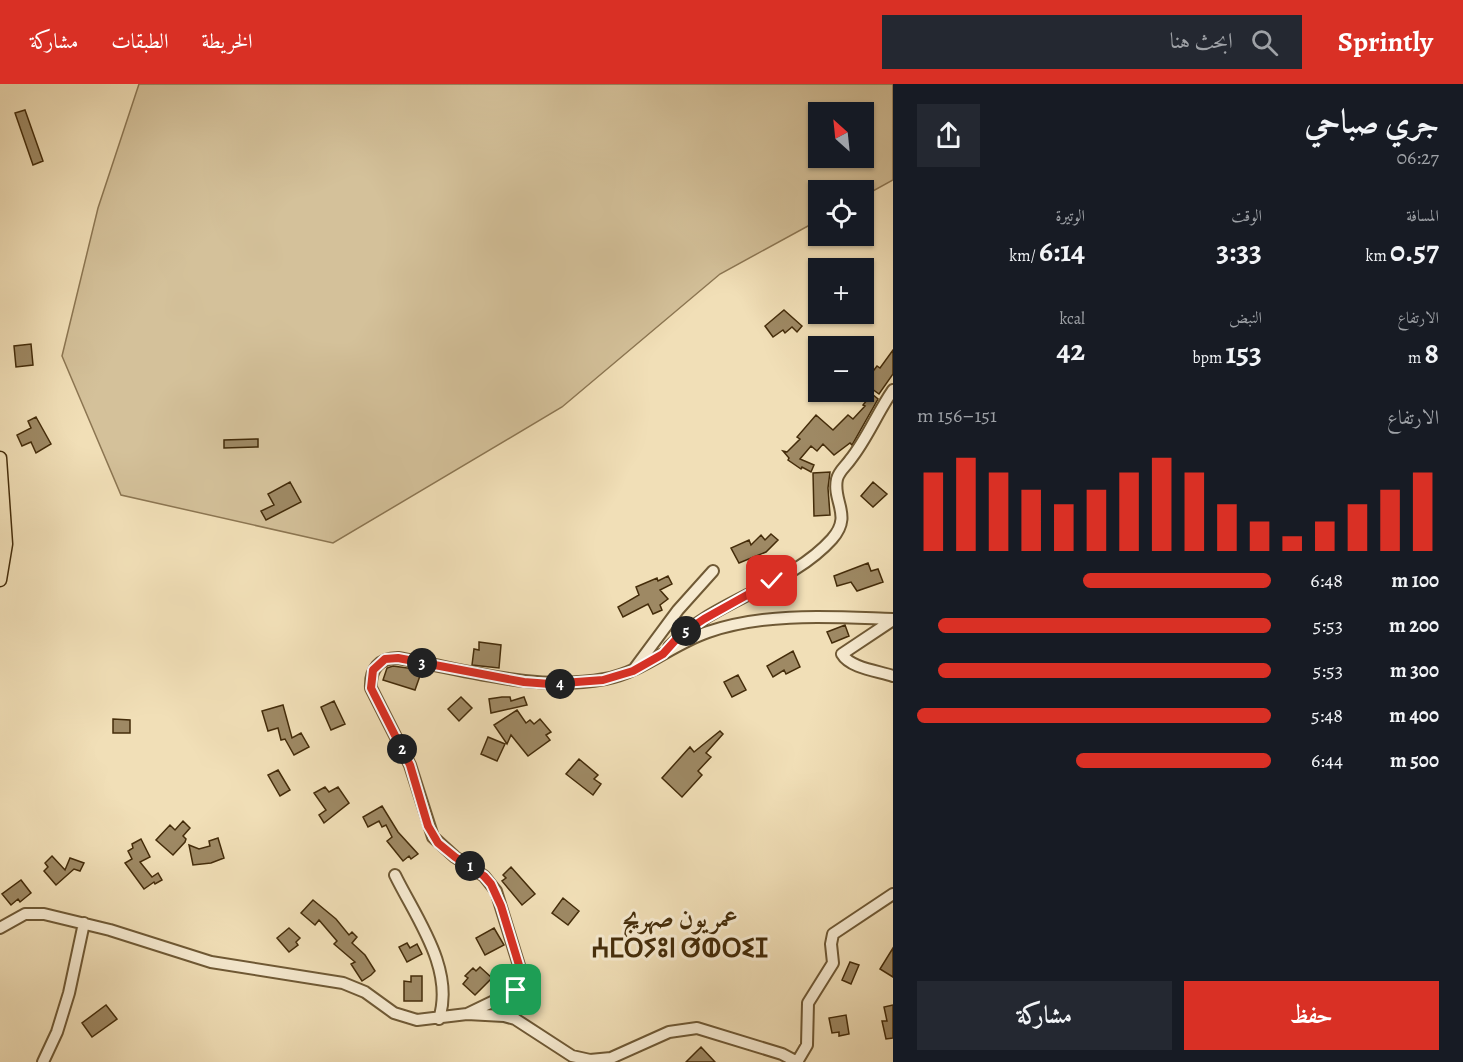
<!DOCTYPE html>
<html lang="ar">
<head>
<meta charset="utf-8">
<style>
  :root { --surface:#171b24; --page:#242831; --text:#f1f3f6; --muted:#9ea1a6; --accent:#d93025 }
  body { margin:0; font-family:Alegreya,Amiri,"Noto Sans Tifinagh",serif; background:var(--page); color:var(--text); direction:rtl; height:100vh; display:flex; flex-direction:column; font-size:22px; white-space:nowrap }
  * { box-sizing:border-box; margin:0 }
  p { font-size:20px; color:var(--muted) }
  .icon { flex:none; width:33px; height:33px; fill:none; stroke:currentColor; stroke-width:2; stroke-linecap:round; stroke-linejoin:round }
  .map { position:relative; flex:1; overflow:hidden; direction:ltr }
  .panel { display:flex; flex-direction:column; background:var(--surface); width:570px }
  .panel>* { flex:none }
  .needle { width:39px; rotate:333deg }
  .controls { position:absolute; left:808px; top:18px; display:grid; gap:12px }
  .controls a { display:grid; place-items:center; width:66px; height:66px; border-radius:0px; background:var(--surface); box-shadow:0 2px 4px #0004; font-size:30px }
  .pin { position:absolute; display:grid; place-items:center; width:51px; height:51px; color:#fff; margin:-26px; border-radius:12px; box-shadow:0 3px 9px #0006 }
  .km { position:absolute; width:30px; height:30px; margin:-15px; border-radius:50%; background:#222; color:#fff; font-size:16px; line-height:30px; text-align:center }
  .round { display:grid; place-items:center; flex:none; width:63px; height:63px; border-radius:0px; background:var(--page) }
  .head { display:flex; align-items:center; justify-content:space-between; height:102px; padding:0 24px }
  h1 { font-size:33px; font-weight:700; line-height:45px }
  .stats { display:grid; grid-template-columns:repeat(3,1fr); gap:9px; height:102px; padding:6px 24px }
  .stats div { display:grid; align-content:center }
  .stats b { font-size:30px; font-weight:700 }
  .stats small { font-size:16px; font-weight:400 }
  .stats p { font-size:16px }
  .chart { height:168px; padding:12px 24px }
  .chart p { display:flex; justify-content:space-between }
  .chart svg { width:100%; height:108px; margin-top:6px; stroke:var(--accent); stroke-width:6 }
  .action { display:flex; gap:12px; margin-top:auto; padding:12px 24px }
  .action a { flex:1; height:69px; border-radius:0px; background:var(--accent); color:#fff; font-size:24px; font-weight:700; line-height:69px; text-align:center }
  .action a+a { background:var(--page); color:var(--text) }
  ul { padding:0 24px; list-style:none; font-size:20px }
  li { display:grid; grid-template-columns:96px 72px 1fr; align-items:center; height:45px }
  li i { height:15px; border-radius:8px; background:var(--accent) }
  header { display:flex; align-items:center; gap:36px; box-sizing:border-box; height:84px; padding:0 30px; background:var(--accent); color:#fff }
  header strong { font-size:28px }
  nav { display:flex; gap:33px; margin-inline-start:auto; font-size:21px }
  .search { width:420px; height:54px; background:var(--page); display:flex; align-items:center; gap:15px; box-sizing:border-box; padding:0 21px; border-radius:0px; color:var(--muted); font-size:22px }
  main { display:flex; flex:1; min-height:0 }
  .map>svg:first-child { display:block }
  .green { fill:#d4c19a; stroke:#8c7652; stroke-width:1.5; fill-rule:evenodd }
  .building { fill:#9e8964; stroke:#442c0a; stroke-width:1.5 }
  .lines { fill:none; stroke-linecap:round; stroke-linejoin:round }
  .minor-casing { stroke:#6f5935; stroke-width:14 }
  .major-casing { stroke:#442c0a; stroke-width:15 }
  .minor { stroke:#f6ead0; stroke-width:10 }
  .major { stroke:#f1dfb7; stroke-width:12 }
  .route-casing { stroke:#fff; stroke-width:12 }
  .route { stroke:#d93025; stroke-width:8 }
  .labels { text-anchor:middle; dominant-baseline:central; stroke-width:6; stroke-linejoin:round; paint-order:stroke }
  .quarter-label { font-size:26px; font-weight:bold; fill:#442c0a; stroke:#f6ead0 }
</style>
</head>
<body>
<header>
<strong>Sprintly</strong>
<div class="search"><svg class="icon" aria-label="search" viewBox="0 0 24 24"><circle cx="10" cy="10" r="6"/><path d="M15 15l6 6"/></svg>ابحث هنا</div>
<nav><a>الخريطة</a><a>الطبقات</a><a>مشاركة</a></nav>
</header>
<main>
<section class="panel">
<div class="head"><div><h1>جري صباحي</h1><p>06:27</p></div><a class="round"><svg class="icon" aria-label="share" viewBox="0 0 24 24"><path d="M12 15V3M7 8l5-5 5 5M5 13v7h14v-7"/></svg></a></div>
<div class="stats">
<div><p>المسافة</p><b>0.57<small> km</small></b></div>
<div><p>الوقت</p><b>3:33</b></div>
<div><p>الوتيرة</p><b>6:14<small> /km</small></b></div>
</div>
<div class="stats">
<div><p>الارتفاع</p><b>8<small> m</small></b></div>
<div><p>النبض</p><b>153<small> bpm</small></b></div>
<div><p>kcal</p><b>42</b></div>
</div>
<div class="chart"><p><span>الارتفاع</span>151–156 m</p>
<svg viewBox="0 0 160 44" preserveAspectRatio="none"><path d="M5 44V12M15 44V6M25 44V12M35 44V19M45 44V25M55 44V19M65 44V12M75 44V6M85 44V12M95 44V25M105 44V32M115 44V38M125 44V32M135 44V25M145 44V19M155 44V12"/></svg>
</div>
<ul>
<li><b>100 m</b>6:48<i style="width:53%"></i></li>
<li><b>200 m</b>5:53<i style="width:94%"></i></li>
<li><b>300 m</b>5:53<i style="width:94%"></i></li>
<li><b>400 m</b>5:48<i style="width:100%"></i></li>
<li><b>500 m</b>6:44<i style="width:55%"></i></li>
</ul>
<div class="action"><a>حفظ</a><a>مشاركة</a></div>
</section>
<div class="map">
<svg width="893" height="978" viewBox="0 0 893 978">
  <rect width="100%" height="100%" fill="#f1dfb7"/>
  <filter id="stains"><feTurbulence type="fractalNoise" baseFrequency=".00333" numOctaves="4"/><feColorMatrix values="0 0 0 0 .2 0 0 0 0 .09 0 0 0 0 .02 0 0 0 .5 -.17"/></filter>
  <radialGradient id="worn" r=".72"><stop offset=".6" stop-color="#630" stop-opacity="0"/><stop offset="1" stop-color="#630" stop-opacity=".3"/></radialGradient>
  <path class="green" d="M 139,0 L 893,0 L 893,96 L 864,112 L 864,106 L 819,106 L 819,136 L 720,190 L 562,323 L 333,459 L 121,411 L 62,272 L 98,124 ZM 819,28 L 864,28 L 864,74 L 819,74 Z"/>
  <path class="building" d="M 25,26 L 43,77 L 33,81 L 15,29 Z
    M 784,226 L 802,242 L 797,248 L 792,243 L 785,249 L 783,246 L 773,253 L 765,242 Z
    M 31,260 L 33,281 L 16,283 L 14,262 Z
    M 893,266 L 893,290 L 879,310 L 864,299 L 877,282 L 880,284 Z
    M 872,310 L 878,315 L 852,361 L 850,359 L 834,371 L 823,360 L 817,367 L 811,362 L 800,375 L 814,381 L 811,388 L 802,383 L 801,385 L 788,376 L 789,374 L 783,367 L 787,368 L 800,355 L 797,353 L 816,331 L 833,346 L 848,331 L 853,335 L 865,322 L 863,321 Z
    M 36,333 L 51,360 L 36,369 L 31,358 L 22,362 L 17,351 L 31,344 L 28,337 Z
    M 258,355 L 258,363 L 224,364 L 224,356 Z
    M 830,388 L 828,404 L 830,431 L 814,432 L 813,389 Z
    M 290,398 L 301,418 L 266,436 L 261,427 L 274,421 L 268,410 Z
    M 873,398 L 887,410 L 873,423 L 861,412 Z
    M 771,450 L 778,456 L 766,468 L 739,479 L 731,464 L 749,456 L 751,461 L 761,451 L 765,456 Z
    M 868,479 L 871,487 L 878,485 L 883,498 L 857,507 L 851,498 L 837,502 L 834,492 Z
    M 668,492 L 672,500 L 660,506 L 668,515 L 660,521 L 662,526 L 653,530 L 648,520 L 623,533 L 618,523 L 639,511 L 636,503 L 657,494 L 658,497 Z
    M 845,541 L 849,552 L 832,559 L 827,548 Z
    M 479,558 L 501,561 L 499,584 L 472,581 L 474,565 L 479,566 Z
    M 793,567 L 800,583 L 786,590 L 784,586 L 773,593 L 767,582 Z
    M 393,582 L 422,586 L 415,606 L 383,596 L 387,584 Z
    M 738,591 L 746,606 L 732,613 L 724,598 Z
    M 461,613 L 472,624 L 459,637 L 448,625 Z
    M 502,613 L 510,613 L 511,617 L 524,613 L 527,621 L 491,629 L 489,615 Z
    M 334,617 L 345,640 L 331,646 L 321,623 Z
    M 283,621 L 292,654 L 301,649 L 309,663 L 294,671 L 285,655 L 281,656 L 278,644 L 268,647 L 262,627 Z
    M 517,626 L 526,639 L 530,636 L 534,640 L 540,635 L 551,648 L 546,651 L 550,656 L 528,672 L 511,651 L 507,660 L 494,641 Z
    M 113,635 L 130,636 L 130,649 L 113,649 Z
    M 720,647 L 723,650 L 706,669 L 711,673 L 698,687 L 702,691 L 682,713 L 662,694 L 690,663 L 694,668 Z
    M 488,653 L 505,660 L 497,677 L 481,670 Z
    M 579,675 L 598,691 L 594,695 L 601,700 L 593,711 L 566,690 Z
    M 278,686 L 290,706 L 280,712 L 268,691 Z
    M 325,703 L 329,708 L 338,703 L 349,719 L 324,739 L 319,731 L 326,726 L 314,709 Z
    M 382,722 L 398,748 L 418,770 L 411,775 L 409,772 L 403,777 L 387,757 L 392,753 L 386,741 L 382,743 L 379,737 L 368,743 L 363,733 Z
    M 183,737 L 190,744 L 183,752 L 186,755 L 185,758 L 173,771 L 156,756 L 170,741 L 175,746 Z
    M 218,754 L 224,774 L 211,779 L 193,781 L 189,761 L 199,765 L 210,762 L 209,757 Z
    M 141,755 L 150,773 L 140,778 L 152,793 L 158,789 L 162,796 L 155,800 L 154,798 L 144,805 L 125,779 L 132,775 L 128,767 L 133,764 L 132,760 Z
    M 52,772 L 65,786 L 70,774 L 84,779 L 80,787 L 74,785 L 56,801 L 44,787 L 48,783 L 45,779 Z
    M 511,783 L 535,810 L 522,821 L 502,797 L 506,794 L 503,791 Z
    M 21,796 L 31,809 L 20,818 L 18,815 L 11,821 L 2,810 Z
    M 563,814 L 579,827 L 568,841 L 552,829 Z
    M 313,816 L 336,835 L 349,851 L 352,848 L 357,853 L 352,859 L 365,871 L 375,887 L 371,891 L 362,897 L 351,880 L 355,878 L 334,860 L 337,857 L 319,836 L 315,841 L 301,829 Z
    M 289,844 L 300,854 L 296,858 L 298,861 L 289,868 L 277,854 Z
    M 494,844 L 504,861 L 485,871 L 476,854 Z
    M 407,859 L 410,864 L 417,860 L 422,870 L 407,878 L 399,863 Z
    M 893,864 L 893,893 L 880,885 Z
    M 850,878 L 859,881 L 851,900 L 842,896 Z
    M 480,883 L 492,894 L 475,911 L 463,900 L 468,894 L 465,892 L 473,884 L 476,887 Z
    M 411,892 L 422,892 L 422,917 L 404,917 L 404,897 L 411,898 Z
    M 106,921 L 117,935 L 92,953 L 82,939 Z
    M 893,921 L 893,954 L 886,955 L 882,937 L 887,937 L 884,923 Z
    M 846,931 L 849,950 L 839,952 L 839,948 L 832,949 L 829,934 Z
    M 701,963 L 715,978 L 686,978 Z"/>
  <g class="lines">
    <g class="minor-casing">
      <path id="minor" d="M 893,536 L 842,570 C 850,584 878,587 893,592
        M 669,563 C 714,515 789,503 832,455 C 853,431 832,418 837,395 C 839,387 846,382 850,376 C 867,355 877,329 893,306
        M 635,584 L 678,526 L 713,487
        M 395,791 C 416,834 455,885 439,935
        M 0,844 L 25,830 L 44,830 L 110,846 L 211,878 L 343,899 L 365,908 L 394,929 L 417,936 L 467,930 L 504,932 L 515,935 L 572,972 L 590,976 L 611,974 L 669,948 L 697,944 L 782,970 L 797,978
        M 467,930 L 517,906 L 521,900 L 522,891 L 496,807 L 484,792 L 455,773 L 433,753 L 410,681 L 371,604 C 370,585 379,574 398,574 C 468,586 534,608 605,595 C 643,588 672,560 708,548 C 767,528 831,533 893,535
        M 43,978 L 57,948 L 69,909 L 84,839
        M 797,978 L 807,961 L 808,919 L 833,879 L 831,860 L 833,850 L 893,810"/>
    </g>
    <g class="major-casing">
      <path id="major" d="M 0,374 L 6,460 L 0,496"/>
    </g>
    <use href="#minor" class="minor"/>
    <use href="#major" class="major"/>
  </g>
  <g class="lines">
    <g class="route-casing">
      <path id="route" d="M 516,906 L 521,900 L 522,891 L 501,822 L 491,800 L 484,792 L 455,773 L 438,759 L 428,742 L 410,681 L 371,604 L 373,586 L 385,575 L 398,574 L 524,598 L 550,600 L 603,596 L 633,587 L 663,570 L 680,551 L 704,535 L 772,497"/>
    </g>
    <use href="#route" class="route"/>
  </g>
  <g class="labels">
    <g class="quarter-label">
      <text x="680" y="834">عمريون صهريج<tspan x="680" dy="30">ⵄⵎⵔⵢⵓⵏ ⵚⵀⵔⵉⵊ</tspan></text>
    </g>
  </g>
  <rect width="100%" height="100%" filter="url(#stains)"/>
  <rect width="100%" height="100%" fill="url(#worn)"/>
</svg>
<div class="controls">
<a><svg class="needle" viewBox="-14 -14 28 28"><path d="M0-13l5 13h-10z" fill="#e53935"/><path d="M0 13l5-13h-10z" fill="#9ea1a6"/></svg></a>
<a><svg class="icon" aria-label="locate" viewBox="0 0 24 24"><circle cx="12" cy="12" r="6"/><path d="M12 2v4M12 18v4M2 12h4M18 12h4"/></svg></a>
<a>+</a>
<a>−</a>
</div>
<div class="pin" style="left:516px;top:906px;background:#1e9e55"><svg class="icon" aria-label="arrive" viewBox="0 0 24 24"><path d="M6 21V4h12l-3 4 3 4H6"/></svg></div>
<div class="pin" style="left:772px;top:497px;background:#d93025"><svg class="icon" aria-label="check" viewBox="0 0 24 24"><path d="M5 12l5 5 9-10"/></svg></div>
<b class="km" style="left:470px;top:782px">1</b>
<b class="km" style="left:402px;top:665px">2</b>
<b class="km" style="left:422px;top:579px">3</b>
<b class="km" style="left:560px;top:600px">4</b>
<b class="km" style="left:686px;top:547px">5</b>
</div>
</main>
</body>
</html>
